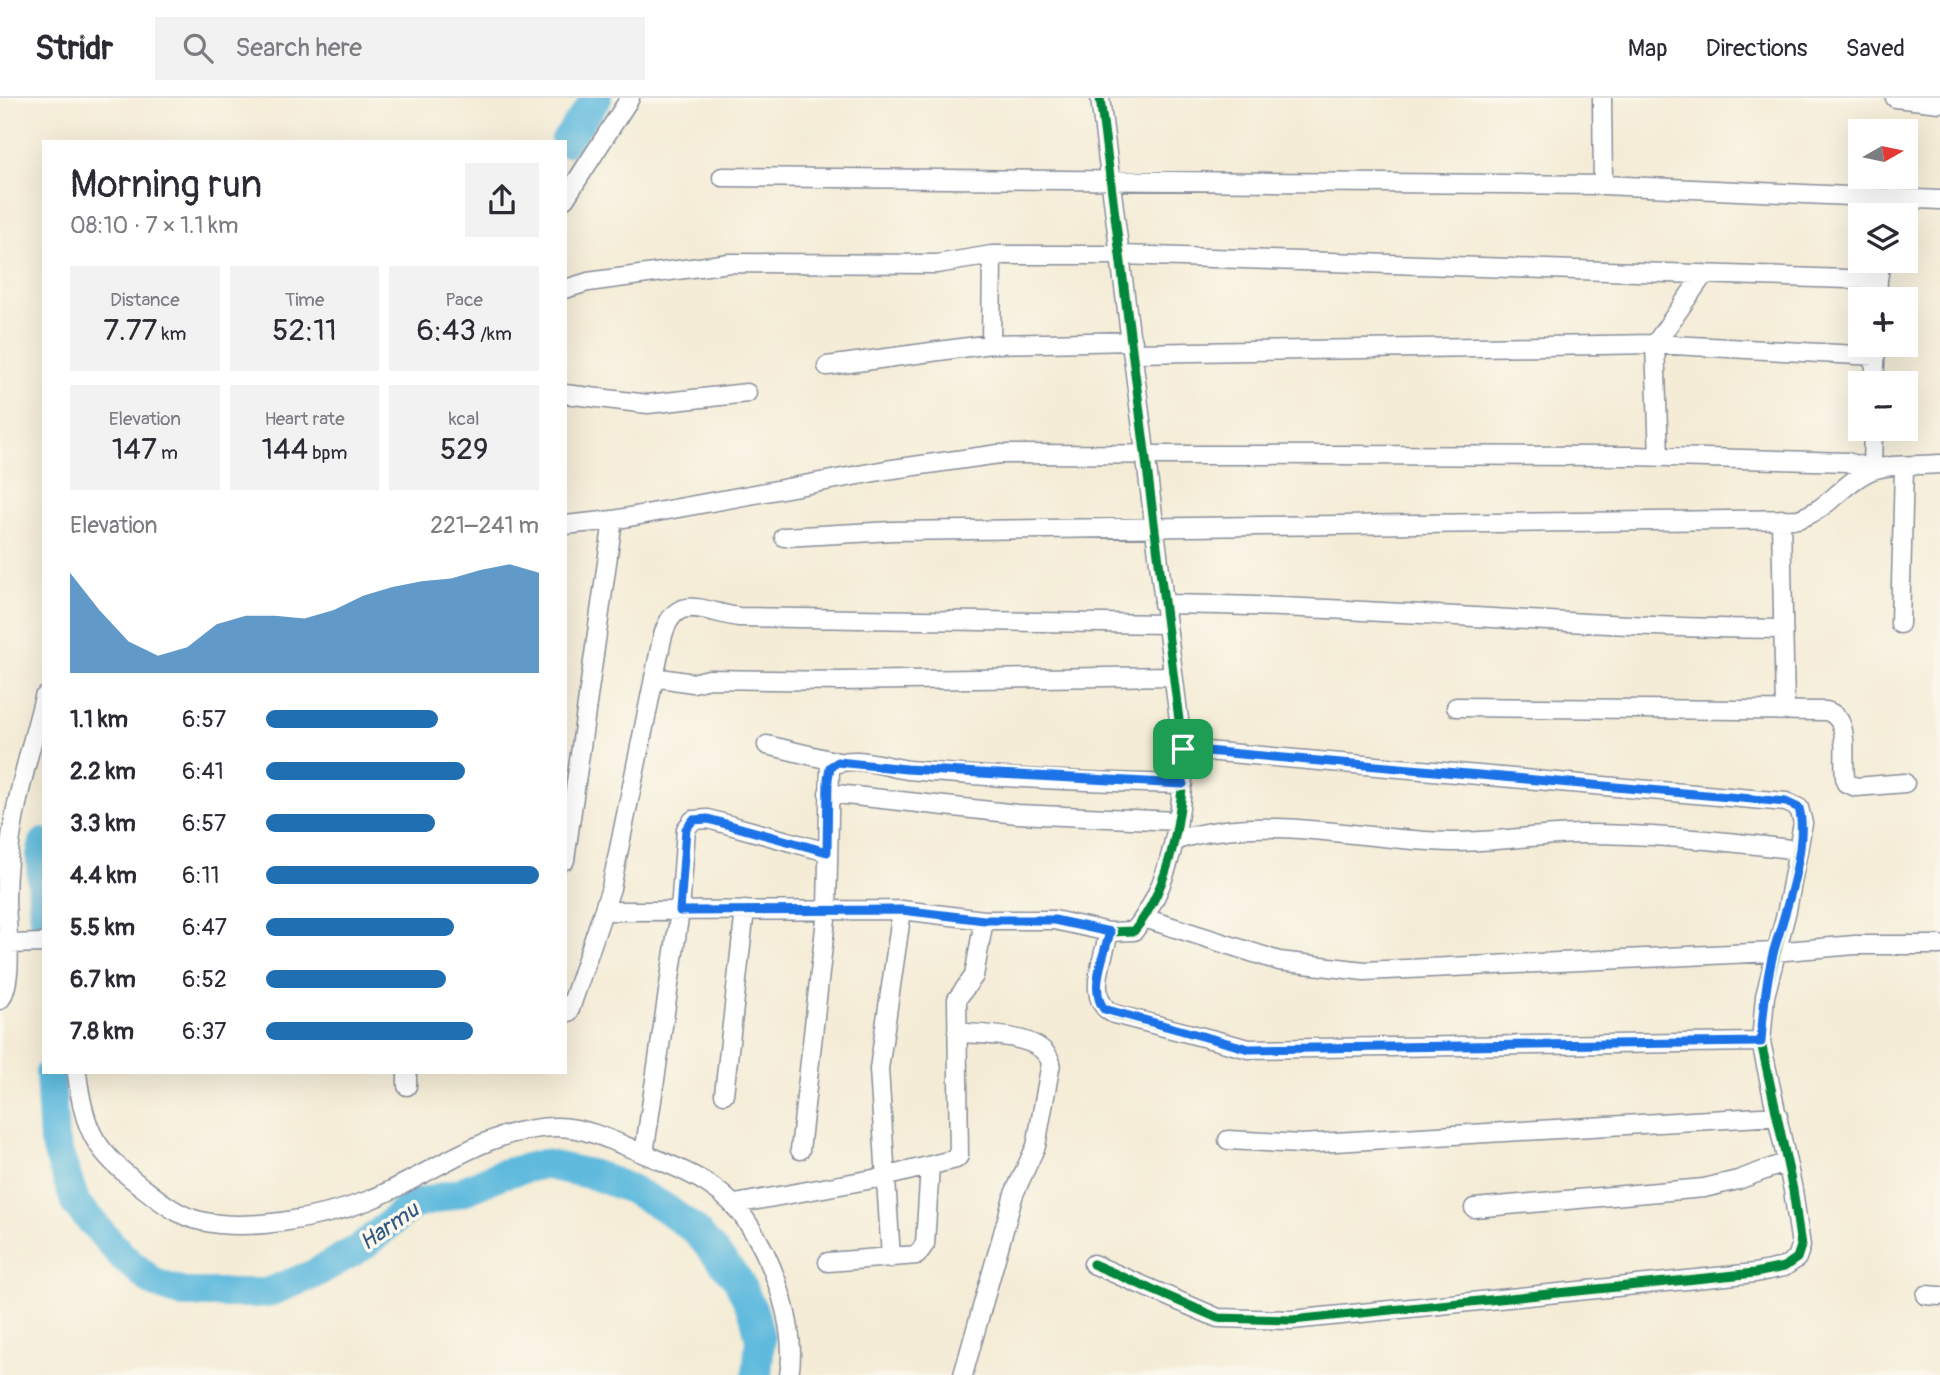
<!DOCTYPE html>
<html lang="en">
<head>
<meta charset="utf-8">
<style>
  :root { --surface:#fff; --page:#f2f2f3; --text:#2b2b33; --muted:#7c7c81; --line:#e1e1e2; --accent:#1f6fb2 }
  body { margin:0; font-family:Pangolin,sans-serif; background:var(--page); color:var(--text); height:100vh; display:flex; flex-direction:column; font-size:26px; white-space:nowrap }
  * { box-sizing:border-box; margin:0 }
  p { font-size:23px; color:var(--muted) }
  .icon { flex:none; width:38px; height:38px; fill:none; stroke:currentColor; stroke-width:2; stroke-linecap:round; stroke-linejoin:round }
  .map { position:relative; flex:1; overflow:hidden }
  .panel { position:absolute; left:42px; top:42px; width:525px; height:934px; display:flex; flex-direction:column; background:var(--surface); border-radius:0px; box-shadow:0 7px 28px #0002 }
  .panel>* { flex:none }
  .needle { width:46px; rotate:81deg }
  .fabs { position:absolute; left:1848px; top:21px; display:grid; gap:14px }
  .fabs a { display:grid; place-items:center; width:70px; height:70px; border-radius:0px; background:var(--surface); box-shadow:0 7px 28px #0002; font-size:35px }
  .pin { position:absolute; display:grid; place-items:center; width:60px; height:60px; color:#fff; margin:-30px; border-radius:14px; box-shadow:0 4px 10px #0006 }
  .round { display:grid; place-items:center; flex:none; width:74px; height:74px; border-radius:0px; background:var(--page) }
  .overview { display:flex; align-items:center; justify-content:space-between; height:119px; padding:0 28px }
  h1 { font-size:38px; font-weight:600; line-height:52px }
  .stats { display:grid; grid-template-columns:repeat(3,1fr); gap:10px; height:119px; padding:7px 28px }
  .stats div { display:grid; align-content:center; border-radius:0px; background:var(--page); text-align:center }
  .stats b { font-size:30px; font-weight:600 }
  .stats small { font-size:19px; font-weight:400 }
  .stats p { font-size:19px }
  .chart { height:196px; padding:14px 28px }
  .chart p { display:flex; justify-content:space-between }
  .chart svg { width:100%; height:126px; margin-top:7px; fill:var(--accent); opacity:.7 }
  ul { padding:0 28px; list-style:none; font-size:23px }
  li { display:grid; grid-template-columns:112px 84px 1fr; align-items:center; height:52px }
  li i { height:18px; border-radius:9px; background:var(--accent) }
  header { display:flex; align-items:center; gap:42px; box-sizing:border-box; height:98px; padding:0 35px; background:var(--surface); border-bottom:2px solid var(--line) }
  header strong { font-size:33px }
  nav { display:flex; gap:38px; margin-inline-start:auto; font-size:24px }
  .search { width:490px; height:63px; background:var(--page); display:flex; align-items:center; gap:18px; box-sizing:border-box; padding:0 24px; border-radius:0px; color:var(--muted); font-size:26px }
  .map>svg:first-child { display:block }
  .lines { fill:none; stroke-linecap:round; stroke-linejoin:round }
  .river { stroke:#5fbadd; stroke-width:30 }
  .street-casing { stroke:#888e9a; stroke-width:21 }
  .street { stroke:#fff; stroke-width:18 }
  .cycleway-casing { stroke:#fbf7ec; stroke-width:13 }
  .cycleway { stroke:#00873e; stroke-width:9 }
  .route-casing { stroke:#fff; stroke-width:14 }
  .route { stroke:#1a73e8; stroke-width:9 }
  .labels { text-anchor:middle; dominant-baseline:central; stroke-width:7; stroke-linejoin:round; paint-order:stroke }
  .water-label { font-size:23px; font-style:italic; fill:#2f5984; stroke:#fbf7ec }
</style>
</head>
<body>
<header>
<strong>Stridr</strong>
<div class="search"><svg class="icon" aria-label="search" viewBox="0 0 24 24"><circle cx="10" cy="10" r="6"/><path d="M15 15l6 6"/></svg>Search here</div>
<nav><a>Map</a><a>Directions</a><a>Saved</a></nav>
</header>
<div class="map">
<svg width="1940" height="1277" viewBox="0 0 1940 1277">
  <rect width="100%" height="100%" fill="#fbf7ec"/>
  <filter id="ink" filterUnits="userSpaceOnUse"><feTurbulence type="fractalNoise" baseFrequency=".0143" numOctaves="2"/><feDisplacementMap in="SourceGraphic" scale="14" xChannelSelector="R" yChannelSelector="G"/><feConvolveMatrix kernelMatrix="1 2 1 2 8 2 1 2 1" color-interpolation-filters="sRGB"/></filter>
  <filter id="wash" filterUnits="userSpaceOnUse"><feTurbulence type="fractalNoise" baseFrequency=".00686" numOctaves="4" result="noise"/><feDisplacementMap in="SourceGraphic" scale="28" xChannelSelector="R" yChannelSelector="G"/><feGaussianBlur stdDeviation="1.57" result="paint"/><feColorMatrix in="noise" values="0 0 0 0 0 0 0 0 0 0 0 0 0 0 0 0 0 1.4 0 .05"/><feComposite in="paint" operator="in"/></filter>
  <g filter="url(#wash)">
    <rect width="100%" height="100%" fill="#f4ecd6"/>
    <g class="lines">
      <path class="river" d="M 565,44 L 597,0
        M 44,745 L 41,759 L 44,821
        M 50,975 L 54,1043 L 76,1106 L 123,1159 L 154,1185 L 183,1195 L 266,1195 L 312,1177 L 363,1148 L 412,1107 L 461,1094 L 502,1076 L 543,1066 L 594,1077 L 628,1090 L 662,1108 L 695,1132 L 738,1182 L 754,1216 L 760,1241 L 757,1277"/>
    </g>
  </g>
  <g filter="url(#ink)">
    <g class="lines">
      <g class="street-casing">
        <path id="street" d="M 1100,0 L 1184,661 C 1182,717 1171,788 1134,833 L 1109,834 C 1104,860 1084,902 1114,916 L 1249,951 L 1761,944
          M 1602,0 L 1603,87
          M 1895,0 L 1940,5
          M 722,79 L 1603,87 L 1940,102
          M 565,101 L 630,0
          M 565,191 L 588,184 L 729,165 L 937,166 L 992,157 L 1121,157 L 1878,182 L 1881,163
          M 1877,201 L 1878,182
          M 991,246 L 992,157
          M 1134,255 L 1655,246 L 1875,258
          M 827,268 L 991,246 L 1133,243
          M 1874,285 L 1876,247
          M 565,296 L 648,306 L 747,295
          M 1659,359 L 1655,246 L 1704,176
          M 1781,421 L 1785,611
          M 565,427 L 613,422 L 886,372 L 999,356 L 1633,358 L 1847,364 L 1872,371 L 1873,331
          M 784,439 L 892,433 L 1798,421 C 1830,411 1842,385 1870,373 C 1889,365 1919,368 1940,366
          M 1163,506 C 1370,508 1576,530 1783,531
          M 1900,526 L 1904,369
          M 654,579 L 693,585 L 709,581 L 839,583 L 1172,578
          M 1456,609 L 1826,613 C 1854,620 1840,662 1846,685 L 1856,689 L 1905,685
          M 767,647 L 838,664
          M 828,695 L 1017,716 L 1177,723
          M 1177,742 C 1266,714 1360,743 1452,744 C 1497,744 1541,736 1585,736 C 1657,736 1727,743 1798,752
          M 565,762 L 613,422
          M 606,813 L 902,812 L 984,822 L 1054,822 L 1109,834
          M 1144,820 L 1279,863 L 1364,873 L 1774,854 L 1855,847 L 1940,847
          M 7,846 L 44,845
          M 0,902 C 15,881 6,827 6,801 C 6,731 27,665 44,599
          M 569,914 L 611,790 L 662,541 C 674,492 703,514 739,519 L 1165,526
          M 957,934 C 984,938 1042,934 1051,965 L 1036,1048 L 1014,1096 L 963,1277
          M 77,975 C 84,1033 95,1053 142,1089 C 160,1103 178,1118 201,1123 C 248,1134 322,1120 367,1103 C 430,1078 486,1029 557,1029 C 589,1029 623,1048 652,1059 C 691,1075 726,1090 749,1127 C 774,1164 798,1232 789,1277
          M 407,988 L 407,975
          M 724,996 L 745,812
          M 1228,1042 L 1301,1046 L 1778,1018
          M 800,1052 L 827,812 L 830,669 C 850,655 885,669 908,672 C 999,680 1091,684 1183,686
          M 644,1056 L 680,813 L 686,731 L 693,722 L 708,721 L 827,754
          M 735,1106 L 884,1079 L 956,1061 L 959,1058 L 957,901 L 974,878 L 984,822
          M 1474,1110 L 1704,1090 L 1738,1082 L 1787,1064
          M 891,1160 L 879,971 L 902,812
          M 828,1164 L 917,1157 L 925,1146 L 930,1068
          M 1093,1166 L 1218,1220 L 1292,1222 L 1755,1175 L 1784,1169 L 1797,1160 L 1801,1148 L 1793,1092 L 1761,944 L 1765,898 L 1787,812 L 1803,725 L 1799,710 L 1786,704 L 1183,651
          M 1926,1197 L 1940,1198"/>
      </g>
      <use href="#street" class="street"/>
      <g class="cycleway-casing">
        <path id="cycleway" d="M 1100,0 L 1184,661 C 1182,717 1171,788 1134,833 L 1109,834 C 1104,860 1084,902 1114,916 L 1249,951 L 1761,944
          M 1093,1166 L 1218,1220 L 1292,1222 L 1755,1175 L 1784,1169 L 1797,1160 L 1801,1148 L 1793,1092 L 1761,944 L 1765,898 L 1787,812 L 1803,725 L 1799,710 L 1786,704 L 1183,651"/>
      </g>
      <use href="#cycleway" class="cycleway"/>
    </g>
  </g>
  <g class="lines" filter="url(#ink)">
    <g class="route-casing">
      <path id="route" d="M 1183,651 L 1786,704 L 1799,710 C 1809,746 1785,815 1774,852 C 1766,882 1763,913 1761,944 L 1249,951 L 1104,911 C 1089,891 1104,857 1110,834 L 1054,822 L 984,822 L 902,812 L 680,813 L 686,731 L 693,722 L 708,721 L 827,754 L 828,681 L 830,669 L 838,664 L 906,671 L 1183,686 Z"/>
    </g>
    <use href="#route" class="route"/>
  </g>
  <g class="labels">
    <g class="water-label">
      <text transform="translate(389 1128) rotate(-35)">Harmu</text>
    </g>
  </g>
</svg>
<div class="fabs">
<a><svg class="needle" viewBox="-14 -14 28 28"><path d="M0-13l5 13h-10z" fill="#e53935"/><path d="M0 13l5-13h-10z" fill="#7c7c81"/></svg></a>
<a><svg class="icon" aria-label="layers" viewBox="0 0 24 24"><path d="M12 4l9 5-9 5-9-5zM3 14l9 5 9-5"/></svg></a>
<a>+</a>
<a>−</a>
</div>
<div class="pin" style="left:1183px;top:651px;background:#1e9e55"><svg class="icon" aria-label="arrive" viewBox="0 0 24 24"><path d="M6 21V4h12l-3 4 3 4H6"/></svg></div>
<section class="panel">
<div class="overview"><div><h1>Morning run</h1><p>08:10 · 7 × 1.1 km</p></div><a class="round"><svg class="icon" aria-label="share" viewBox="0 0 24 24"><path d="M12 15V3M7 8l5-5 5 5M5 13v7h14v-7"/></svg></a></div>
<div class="stats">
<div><p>Distance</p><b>7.77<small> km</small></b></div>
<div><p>Time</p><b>52:11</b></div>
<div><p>Pace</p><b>6:43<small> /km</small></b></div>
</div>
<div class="stats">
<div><p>Elevation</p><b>147<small> m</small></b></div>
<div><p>Heart rate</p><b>144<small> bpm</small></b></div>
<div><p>kcal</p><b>529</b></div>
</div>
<div class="chart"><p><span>Elevation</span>221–241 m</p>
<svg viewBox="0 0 160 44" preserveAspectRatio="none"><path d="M0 44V9L10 22L20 33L30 38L40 35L50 27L60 24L70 24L80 25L90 22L100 17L110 14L120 12L130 11L140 8L150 6L160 9V44z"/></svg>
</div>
<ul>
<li><b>1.1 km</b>6:57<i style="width:63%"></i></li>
<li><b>2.2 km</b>6:41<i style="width:73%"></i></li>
<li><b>3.3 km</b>6:57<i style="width:62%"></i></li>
<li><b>4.4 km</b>6:11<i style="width:100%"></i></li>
<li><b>5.5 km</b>6:47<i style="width:69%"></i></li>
<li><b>6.7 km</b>6:52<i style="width:66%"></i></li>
<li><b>7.8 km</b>6:37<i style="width:76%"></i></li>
</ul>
</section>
</div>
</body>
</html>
